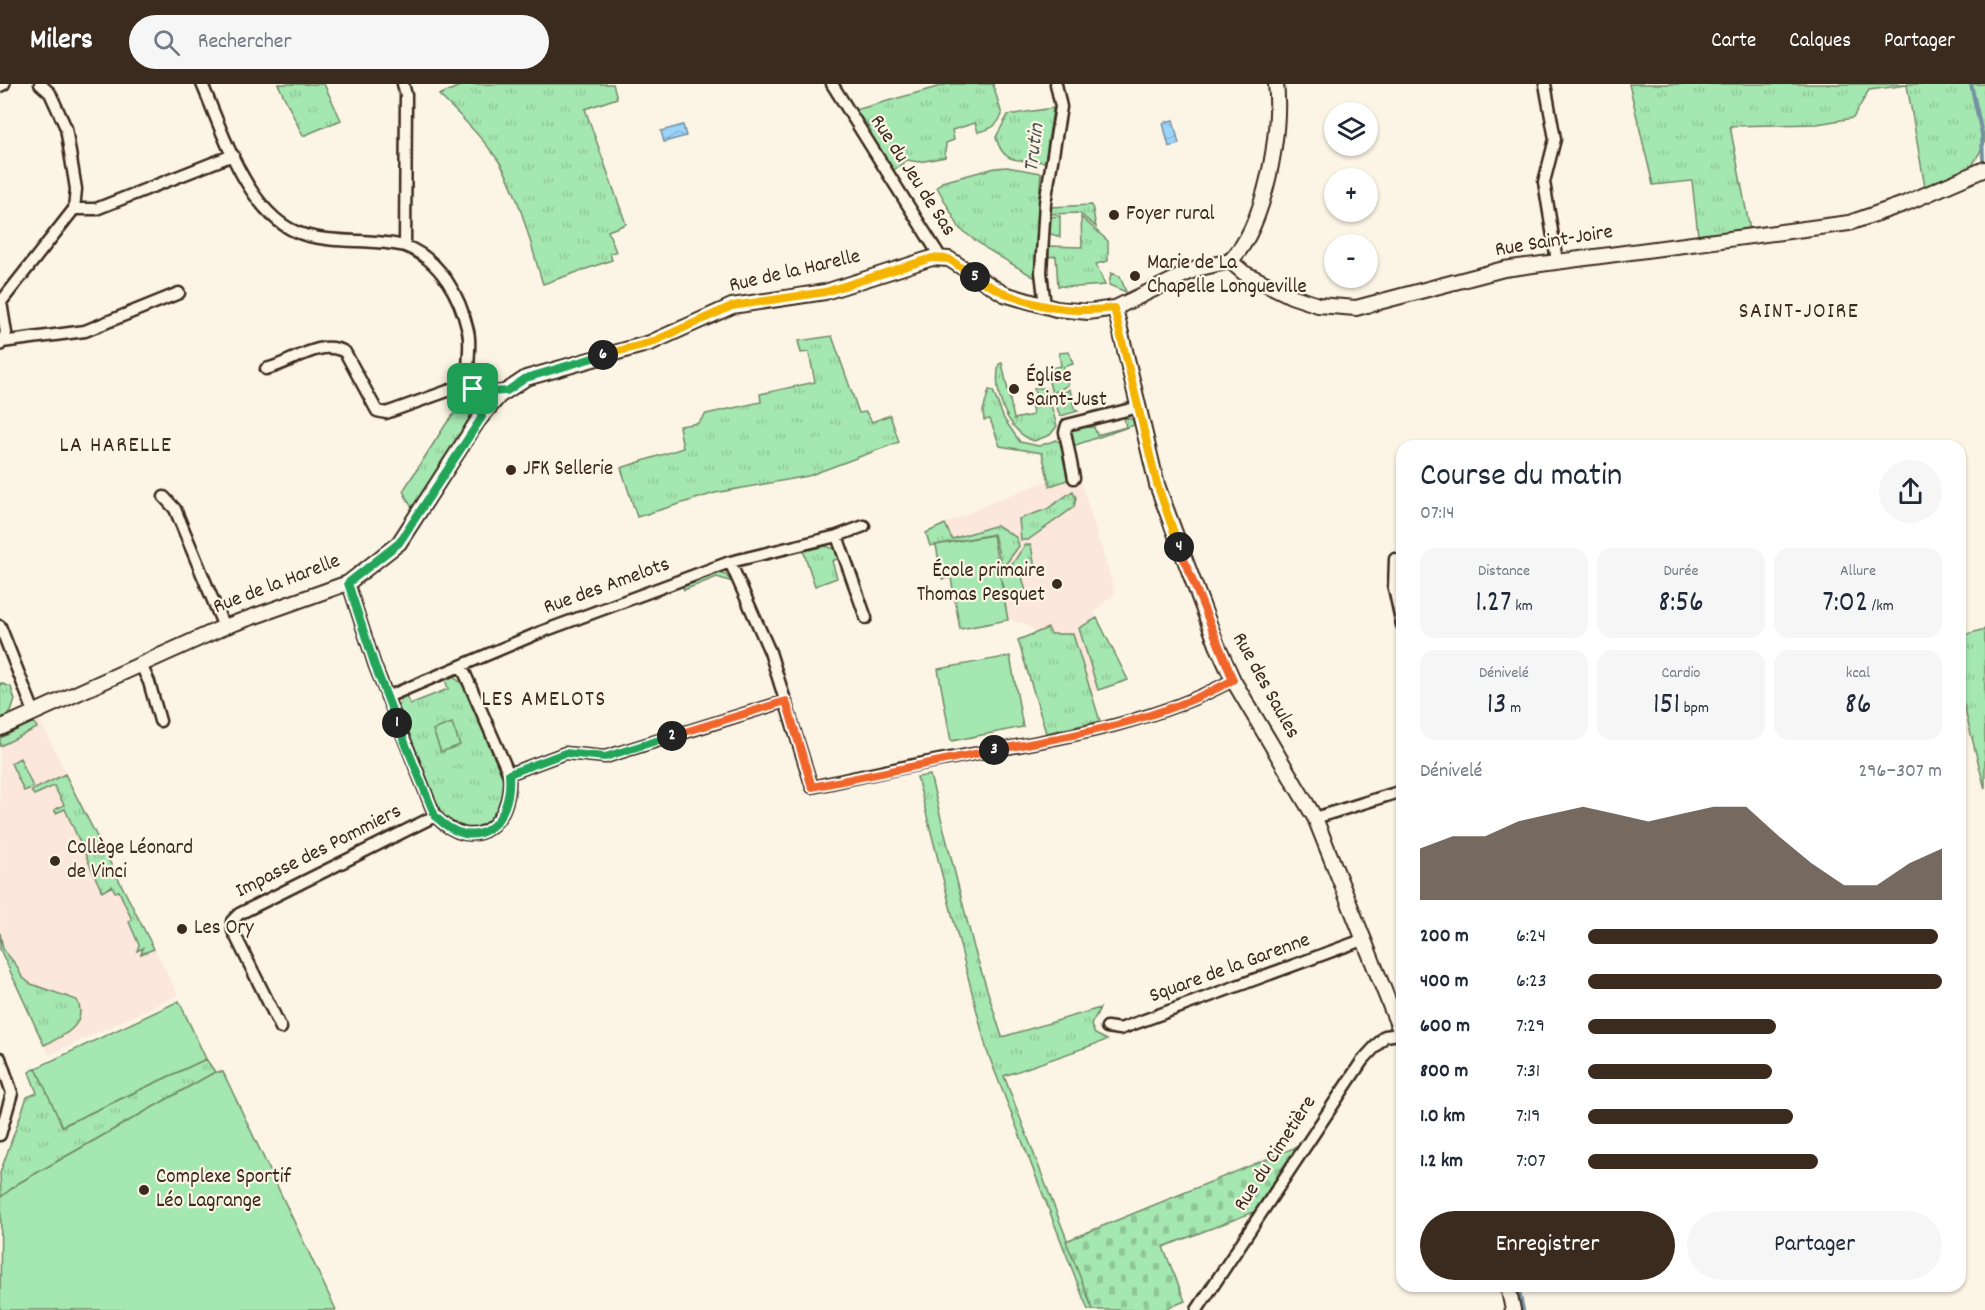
<!DOCTYPE html>
<html lang="fr">
<head>
<meta charset="utf-8">
<style>
  :root { --surface:#fff; --page:#f6f6f7; --text:#1f2937; --muted:#747a83; --accent:#3b2a1e }
  body { margin:0; font-family:Dekko,sans-serif; background:var(--page); color:var(--text); height:100vh; display:flex; flex-direction:column; font-size:22px; white-space:nowrap }
  * { box-sizing:border-box; margin:0 }
  p { font-size:20px; color:var(--muted) }
  .icon { flex:none; width:33px; height:33px; fill:none; stroke:currentColor; stroke-width:2; stroke-linecap:round; stroke-linejoin:round }
  .map { position:relative; flex:1; overflow:hidden }
  .drawer { position:absolute; left:1396px; top:356px; width:570px; height:852px; display:flex; flex-direction:column; background:var(--surface); border-radius:18px; box-shadow:0 2px 4px #0004 }
  .drawer>* { flex:none }
  .tools { position:absolute; left:1324px; top:18px; display:grid; gap:12px }
  .tools a { display:grid; place-items:center; width:54px; height:54px; border-radius:50%; background:var(--surface); box-shadow:0 2px 4px #0004; font-size:30px }
  .pin { position:absolute; display:grid; place-items:center; width:51px; height:51px; color:#fff; margin:-26px; border-radius:12px; box-shadow:0 3px 9px #0006 }
  .km { position:absolute; width:30px; height:30px; margin:-15px; border-radius:50%; background:#222; color:#fff; font-size:16px; line-height:30px; text-align:center }
  .round { display:grid; place-items:center; flex:none; width:63px; height:63px; border-radius:32px; background:var(--page) }
  .head { display:flex; align-items:center; justify-content:space-between; height:102px; padding:0 24px }
  h1 { font-size:33px; font-weight:600; line-height:45px }
  .metrics { display:grid; grid-template-columns:repeat(3,1fr); gap:9px; height:102px; padding:6px 24px }
  .metrics div { display:grid; align-content:center; border-radius:15px; background:var(--page); text-align:center }
  .metrics b { font-size:30px; font-weight:600 }
  .metrics small { font-size:16px; font-weight:400 }
  .metrics p { font-size:16px }
  .chart { height:168px; padding:12px 24px }
  .chart p { display:flex; justify-content:space-between }
  .chart svg { width:100%; height:108px; margin-top:6px; fill:var(--accent); opacity:.7 }
  .action { display:flex; gap:12px; margin-top:auto; padding:12px 24px }
  .action a { flex:1; height:69px; border-radius:36px; background:var(--accent); color:#fff; font-size:24px; font-weight:600; line-height:69px; text-align:center }
  .action a+a { background:var(--page); color:var(--text) }
  ul { padding:0 24px; list-style:none; font-size:20px }
  li { display:grid; grid-template-columns:96px 72px 1fr; align-items:center; height:45px }
  li i { height:15px; border-radius:8px; background:var(--accent) }
  header { display:flex; align-items:center; gap:36px; box-sizing:border-box; height:84px; padding:0 30px; background:var(--accent); color:#fff }
  header strong { font-size:28px }
  nav { display:flex; gap:33px; margin-inline-start:auto; font-size:21px }
  .search { width:420px; height:54px; background:var(--page); display:flex; align-items:center; gap:15px; box-sizing:border-box; padding:0 21px; border-radius:33px; color:var(--muted); font-size:22px }
  .map>svg:first-child { display:block }
  .built { fill:#fbe7db }
  .grass { fill:url(#grass-tufts); stroke:#708867; stroke-width:1.5 }
  .cemetery { fill:url(#cemetery-stones); stroke:#708867; stroke-width:1.5 }
  .pitch { fill:#a5e7b0; stroke:#708867; stroke-width:1.5 }
  .water { fill:url(#water-waves); stroke:#7490a2; stroke-width:1.5 }
  .lines { fill:none; stroke-linecap:round; stroke-linejoin:round }
  .stream { stroke:#7490a2; stroke-width:4 }
  .minor-casing { stroke:#3b2a1e; stroke-width:15 }
  .tertiary-casing { stroke:#3b2a1e; stroke-width:18 }
  .minor { stroke:#fcf5e5; stroke-width:10 }
  .tertiary { stroke:#fcf5e5; stroke-width:14 }
  .split-1-casing { stroke:#fff; stroke-width:12 }
  .split-2-casing { stroke:#fff; stroke-width:12 }
  .split-3-casing { stroke:#fff; stroke-width:12 }
  .split-4-casing { stroke:#fff; stroke-width:12 }
  .split-5-casing { stroke:#fff; stroke-width:12 }
  .split-6-casing { stroke:#fff; stroke-width:12 }
  .split-7-casing { stroke:#fff; stroke-width:12 }
  .split-1 { stroke:#22a559; stroke-width:8 }
  .split-2 { stroke:#22a559; stroke-width:8 }
  .split-3 { stroke:#f0652b; stroke-width:8 }
  .split-4 { stroke:#f0652b; stroke-width:8 }
  .split-5 { stroke:#f5b400; stroke-width:8 }
  .split-6 { stroke:#f5b400; stroke-width:8 }
  .split-7 { stroke:#22a559; stroke-width:8 }
  .poi-dot { fill:#3b2a1e; stroke:#fcf5e5; stroke-width:2 }
  .labels { text-anchor:middle; dominant-baseline:central; stroke-width:4.5; stroke-linejoin:round; paint-order:stroke }
  .street-label { font-size:21px; fill:#3b2a1e; stroke:#fcf5e5 }
  .poi-label { font-size:21px; fill:#3b2a1e; stroke:#fcf5e5; text-anchor:start }
  .water-label { font-size:22px; font-style:italic; fill:#535455; stroke:#fcf5e5 }
  .neighbourhood-label { font-size:22px; letter-spacing:1.5px; fill:#3b2a1e; stroke:#fcf5e5 }
</style>
</head>
<body>
<header>
<strong>Milers</strong>
<div class="search"><svg class="icon" aria-label="search" viewBox="0 0 24 24"><circle cx="10" cy="10" r="6"/><path d="M15 15l6 6"/></svg>Rechercher</div>
<nav><a>Carte</a><a>Calques</a><a>Partager</a></nav>
</header>
<div class="map">
<svg width="1985" height="1226" viewBox="0 0 1985 1226">
  <defs>
    <pattern id="grass-tufts" width="24" height="20" patternUnits="userSpaceOnUse" patternTransform="scale(1.5)"><rect width="24" height="20" fill="#a5e7b0"/><path d="M3 7l-1-3M5 7V3M7 7l1-3M15 17l-1-3M17 17v-4M19 17l1-3" fill="none" stroke="#8fc697"/></pattern>
    <pattern id="cemetery-stones" width="16" height="16" patternUnits="userSpaceOnUse" patternTransform="scale(1.5)"><rect width="16" height="16" fill="#a5e7b0"/><path d="M2 7V4a2 2 0 0 1 4 0v3zM10 15v-3a2 2 0 0 1 4 0v3z" fill="#8fc697"/></pattern>
    <pattern id="water-waves" width="16" height="10" patternUnits="userSpaceOnUse" patternTransform="scale(1.5)"><rect width="16" height="10" fill="#9ad4fa"/><path d="M0 5q4-4 8 0t8 0" fill="none" stroke="#86b6d6"/></pattern>
  </defs>
  <rect width="100%" height="100%" fill="#fcf5e5"/>
  <filter id="ink" filterUnits="userSpaceOnUse"><feTurbulence type="fractalNoise" baseFrequency=".0167" numOctaves="2"/><feDisplacementMap in="SourceGraphic" scale="12" xChannelSelector="R" yChannelSelector="G"/><feConvolveMatrix kernelMatrix="1 2 1 2 8 2 1 2 1" color-interpolation-filters="sRGB"/></filter>
  <g filter="url(#ink)">
    <path class="built" d="M 1077,385 L 1115,509 L 1094,528 L 1128,596 L 1093,608 L 1073,550 L 1066,552 L 1034,547 L 1026,540 L 1008,536 L 991,451 L 929,462 L 925,449 L 995,417 Z
      M 40,637 L 178,911 L 49,971 L 0,865 L 0,654 Z"/>
    <path class="grass" d="M 278,0 L 324,0 L 341,36 L 303,52 Z
      M 464,0 L 613,0 L 617,14 L 585,25 L 626,140 L 608,147 L 616,168 L 610,169 L 612,176 L 543,200 C 531,163 520,112 500,79 C 483,54 460,31 439,11 Z
      M 948,0 L 993,0 L 1002,31 C 996,43 991,45 978,48 L 975,39 L 952,46 L 954,56 L 946,59 L 945,73 L 919,78 L 907,76 L 890,89 L 869,54 L 871,47 L 864,36 L 857,35 L 852,27 Z
      M 1629,0 L 1985,0 L 1985,59 L 1972,82 L 1925,103 L 1907,1 L 1869,6 L 1853,34 L 1817,40 L 1730,42 L 1750,146 L 1698,151 L 1692,97 L 1653,101 Z
      M 1053,24 L 1045,78 C 1020,75 1003,82 996,53 L 1008,31 Z
      M 1007,83 L 1041,89 L 1037,140 L 1037,195 L 987,165 L 960,145 L 937,103 L 942,98 L 995,84 Z
      M 1092,121 L 1096,143 L 1079,129 L 1049,130 L 1050,123 Z
      M 1060,132 L 1060,153 L 1048,149 L 1049,133 Z
      M 1081,133 L 1108,157 L 1108,177 L 1096,180 L 1105,201 L 1077,203 L 1058,202 L 1056,172 L 1049,173 L 1048,162 L 1082,163 Z
      M 1111,189 L 1120,192 L 1126,208 L 1109,201 Z
      M 832,252 L 859,329 L 866,328 L 872,338 L 890,331 L 899,358 L 808,392 L 715,409 L 637,433 L 621,384 L 683,364 L 679,342 L 698,339 L 706,330 L 761,318 L 760,310 L 815,298 L 809,268 L 801,269 L 798,257 Z
      M 1069,268 L 1073,280 L 1063,283 L 1068,301 L 1052,310 L 1046,285 L 1061,282 L 1059,269 Z
      M 1002,279 L 1014,335 L 1033,331 L 1031,317 L 1036,316 L 1034,304 L 1046,304 L 1057,342 L 1050,351 L 1034,357 C 1006,347 993,308 999,280 Z
      M 1070,305 L 1074,324 L 1078,327 L 1060,332 L 1054,315 Z
      M 989,306 L 993,307 L 1004,335 L 1020,358 L 1039,362 L 1056,356 L 1062,359 L 1070,395 L 1050,402 L 1042,369 L 1000,362 L 990,335 L 984,336 L 983,327 Z
      M 461,313 L 468,316 L 471,325 L 468,338 L 413,426 L 403,407 L 446,340 L 458,325 L 455,316 Z
      M 1124,334 L 1132,335 L 1134,341 L 1070,363 L 1068,350 L 1073,344 L 1094,343 L 1097,351 L 1126,343 Z
      M 1073,407 L 1076,414 L 1074,423 L 1028,456 L 1021,456 L 1019,435 L 1047,425 Z
      M 945,440 L 952,455 L 997,441 L 1017,454 L 1019,462 L 1002,485 L 994,450 L 930,462 L 926,449 Z
      M 1025,461 L 1031,461 L 1035,484 L 1029,482 L 1021,489 L 1027,511 L 1020,517 L 1010,513 L 1006,517 L 1000,491 L 1011,482 Z
      M 824,462 L 835,465 L 840,474 L 832,477 L 837,494 L 815,502 L 803,466 Z
      M 719,489 L 726,491 L 732,498 L 717,493 L 684,506 L 683,503 Z
      M 1097,534 L 1128,596 L 1098,606 L 1079,544 Z
      M 1048,544 L 1051,550 L 1073,550 L 1100,637 L 1046,649 L 1018,556 Z
      M 1985,545 L 1985,705 L 1961,611 L 1960,552 Z
      M 455,594 L 466,603 L 504,698 L 506,706 L 501,731 C 477,747 458,754 439,727 L 398,626 L 401,615 L 406,611 L 410,620 L 448,605 L 445,595 Z
      M 0,599 L 11,603 L 15,616 L 11,628 L 0,635 Z
      M 34,638 L 37,644 L 0,662 L 0,654 Z
      M 20,674 L 33,703 L 24,707 L 11,679 Z
      M 65,690 L 154,865 L 141,870 L 143,864 L 137,867 L 139,861 L 129,838 L 132,836 L 119,807 L 115,808 L 112,802 L 102,808 L 65,725 L 56,729 L 54,726 L 64,721 L 54,702 L 34,711 L 31,707 Z
      M 930,691 L 974,864 L 1002,953 L 1100,924 L 1091,941 L 1095,950 L 1107,956 L 1004,992 L 1094,1226 L 1088,1226 L 987,967 L 917,693 Z
      M 0,849 L 3,865 L 16,881 L 22,893 L 31,900 L 77,916 C 89,940 63,953 44,961 L 0,865 Z
      M 206,975 L 215,988 L 19,1099 L 1,1113 L 0,1089 L 27,1013 L 37,1009 L 29,988 L 36,984 L 63,1042 Z"/>
    <path class="cemetery" d="M 1296,1063 L 1254,1128 L 1163,1163 L 1185,1217 L 1163,1226 L 1093,1226 L 1066,1157 Z"/>
    <path class="pitch" d="M 993,451 L 1008,536 L 960,545 L 951,494 L 942,495 L 936,461 Z
      M 1010,572 L 1023,643 L 951,657 L 938,585 Z
      M 452,639 L 460,661 L 441,668 L 433,646 Z
      M 179,917 L 206,975 L 62,1042 L 36,984 Z
      M 215,988 L 223,988 L 336,1226 L 0,1226 L 1,1113 L 19,1099 Z"/>
    <path class="water" d="M 1173,36 L 1179,60 L 1169,63 L 1163,39 Z
      M 683,41 L 686,52 L 664,58 L 661,47 Z"/>
    <g class="lines">
      <path class="stream" d="M 1971,0 L 1982,50 L 1983,75
        M 1046,185 L 1048,201
        M 1518,1202 L 1523,1226"/>
      <g class="minor-casing">
        <path id="minor" d="M 202,0 C 223,48 249,136 305,151 C 337,160 372,154 405,162
          M 403,0 L 406,11 L 405,162 C 440,175 460,212 468,247 C 472,264 465,282 470,298 C 473,310 480,320 482,333
          M 832,0 L 941,174
          M 1545,0 L 1555,55 L 1544,98 L 1557,177
          M 0,2 L 4,0
          M 74,125 L 96,125 L 233,71
          M 1045,222 L 1041,188 L 1045,119 L 1061,23 L 1056,0
          M 2,258 L 85,247 L 179,209
          M 0,261 L 6,249 L 1,218 L 74,125 L 76,105 L 66,44 L 50,9 L 40,0
          M 266,285 C 293,279 319,254 345,268 L 377,327 L 386,329 L 470,299
          M 473,305 L 489,308 L 505,307
          M 1074,394 L 1065,348 L 1067,341 L 1139,323
          M 164,413 L 175,425 L 224,543
          M 837,452 L 866,534
          M 1395,475 L 1394,504 L 1402,541
          M 730,478 L 837,452 L 864,442
          M 348,499 L 375,582 L 435,732 C 475,773 513,739 509,690 L 462,583
          M 0,542 L 34,628
          M 141,581 L 149,598 L 160,637
          M 387,613 L 541,548 L 730,478 L 770,568 L 812,703 C 859,693 905,682 952,674 C 1047,656 1147,643 1233,596
          M 509,690 L 565,669 L 605,673 L 786,617
          M 1315,734 L 1402,707
          M 1107,943 L 1120,945 L 1365,855
          M 281,944 L 233,847 L 232,837 L 239,830 L 435,732
          M 0,974 L 12,1009 L 0,1051
          M 1197,1226 L 1362,977 L 1385,952 L 1400,950"/>
      </g>
      <g class="tertiary-casing">
        <path id="tertiary" d="M 1230,177 L 1244,189 L 1291,212 L 1318,221 L 1356,224 L 1504,185 L 1849,139 L 1904,120 L 1985,85
          M 1230,177 C 1265,143 1282,47 1276,0
          M 1115,224 L 1157,401 L 1217,561 L 1233,596 L 1315,734 L 1402,951
          M 0,644 L 224,543 L 348,499 L 399,459 L 477,338 L 499,312 L 526,294 L 650,259 L 732,222 L 825,208 L 932,174 L 949,175 L 1004,210 L 1056,225 L 1088,228 L 1115,224 L 1196,185 L 1230,177
          M 1508,1202 L 1513,1226"/>
      </g>
      <use href="#minor" class="minor"/>
      <use href="#tertiary" class="tertiary"/>
    </g>
  </g>
  <g class="lines" filter="url(#ink)">
    <g class="split-1-casing">
      <path id="split-1" d="M 397,639 L 375,582 L 348,499 L 399,459 L 482,333 L 473,305"/>
    </g>
    <g class="split-2-casing">
      <path id="split-2" d="M 397,639 L 435,732 C 475,773 513,740 509,690 L 565,669 L 605,673 L 672,652"/>
    </g>
    <g class="split-3-casing">
      <path id="split-3" d="M 672,652 L 786,617 L 812,703 L 994,666"/>
    </g>
    <g class="split-4-casing">
      <path id="split-4" d="M 994,666 C 1076,652 1160,636 1233,596 L 1179,463"/>
    </g>
    <g class="split-5-casing">
      <path id="split-5" d="M 975,193 C 1016,220 1066,231 1114,224 L 1157,400 L 1179,463"/>
    </g>
    <g class="split-6-casing">
      <path id="split-6" d="M 603,271 L 650,259 L 732,222 L 825,208 L 932,174 L 949,175 L 975,193"/>
    </g>
    <g class="split-7-casing">
      <path id="split-7" d="M 473,305 L 489,308 L 507,307 L 526,294 L 603,271"/>
    </g>
    <use href="#split-1" class="split-1"/>
    <use href="#split-2" class="split-2"/>
    <use href="#split-3" class="split-3"/>
    <use href="#split-4" class="split-4"/>
    <use href="#split-5" class="split-5"/>
    <use href="#split-6" class="split-6"/>
    <use href="#split-7" class="split-7"/>
  </g>
  <g class="poi-dot">
    <circle cx="1114" cy="131" r="6"/>
    <circle cx="1135" cy="192" r="6"/>
    <circle cx="1014" cy="305" r="6"/>
    <circle cx="511" cy="386" r="6"/>
    <circle cx="1057" cy="500" r="6"/>
    <circle cx="55" cy="777" r="6"/>
    <circle cx="182" cy="845" r="6"/>
    <circle cx="144" cy="1106" r="6"/>
  </g>
  <g class="labels">
    <g class="street-label">
      <text transform="translate(912 92) rotate(57)">Rue du Jeu de Sas</text>
      <text transform="translate(1554 158) rotate(-9)">Rue Saint-Joire</text>
      <text transform="translate(795 188) rotate(-13)">Rue de la Harelle</text>
      <text transform="translate(277 501) rotate(-21)">Rue de la Harelle</text>
      <text transform="translate(607 503) rotate(-20)">Rue des Amelots</text>
      <text transform="translate(1265 602) rotate(61)">Rue des Saules</text>
      <text transform="translate(319 768) rotate(-27)">Impasse des Pommiers</text>
      <text transform="translate(1230 885) rotate(-20)">Square de la Garenne</text>
      <text transform="translate(1276 1070) rotate(-57)">Rue du Cimetière</text>
    </g>
    <g class="poi-label">
      <text x="1126" y="131">Foyer rural</text>
      <text x="1147" y="180">Marie de La<tspan x="1147" dy="24">Chapelle Longueville</tspan></text>
      <text x="1026" y="293">Église<tspan x="1026" dy="24">Saint-Just</tspan></text>
      <text x="523" y="386">JFK Sellerie</text>
      <text x="1045" y="488" text-anchor="end">École primaire<tspan x="1045" dy="24">Thomas Pesquet</tspan></text>
      <text x="67" y="765">Collège Léonard<tspan x="67" dy="24">de Vinci</tspan></text>
      <text x="194" y="845">Les Ory</text>
      <text x="156" y="1094">Complexe Sportif<tspan x="156" dy="24">Léo Lagrange</tspan></text>
    </g>
    <g class="water-label">
      <text transform="translate(1035 64) rotate(-83)">Trutin</text>
    </g>
    <g class="neighbourhood-label">
      <text x="1799" y="228">SAINT-JOIRE</text>
      <text x="116" y="362">LA HARELLE</text>
      <text x="544" y="616">LES AMELOTS</text>
    </g>
  </g>
</svg>
<div class="tools">
<a><svg class="icon" aria-label="layers" viewBox="0 0 24 24"><path d="M12 4l9 5-9 5-9-5zM3 14l9 5 9-5"/></svg></a>
<a>+</a>
<a>−</a>
</div>
<div class="pin" style="left:473px;top:305px;background:#1e9e55"><svg class="icon" aria-label="arrive" viewBox="0 0 24 24"><path d="M6 21V4h12l-3 4 3 4H6"/></svg></div>
<b class="km" style="left:397px;top:639px">1</b>
<b class="km" style="left:672px;top:652px">2</b>
<b class="km" style="left:994px;top:666px">3</b>
<b class="km" style="left:1179px;top:463px">4</b>
<b class="km" style="left:975px;top:193px">5</b>
<b class="km" style="left:603px;top:271px">6</b>
<section class="drawer">
<div class="head"><div><h1>Course du matin</h1><p>07:14</p></div><a class="round"><svg class="icon" aria-label="share" viewBox="0 0 24 24"><path d="M12 15V3M7 8l5-5 5 5M5 13v7h14v-7"/></svg></a></div>
<div class="metrics">
<div><p>Distance</p><b>1.27<small> km</small></b></div>
<div><p>Durée</p><b>8:56</b></div>
<div><p>Allure</p><b>7:02<small> /km</small></b></div>
</div>
<div class="metrics">
<div><p>Dénivelé</p><b>13<small> m</small></b></div>
<div><p>Cardio</p><b>151<small> bpm</small></b></div>
<div><p>kcal</p><b>86</b></div>
</div>
<div class="chart"><p><span>Dénivelé</span>296–307 m</p>
<svg viewBox="0 0 160 44" preserveAspectRatio="none"><path d="M0 44V23L10 18L20 18L30 12L40 9L50 6L60 9L70 12L80 9L90 6L100 6L110 18L120 29L130 38L140 38L150 29L160 23V44z"/></svg>
</div>
<ul>
<li><b>200 m</b>6:24<i style="width:99%"></i></li>
<li><b>400 m</b>6:23<i style="width:100%"></i></li>
<li><b>600 m</b>7:29<i style="width:53%"></i></li>
<li><b>800 m</b>7:31<i style="width:52%"></i></li>
<li><b>1.0 km</b>7:19<i style="width:58%"></i></li>
<li><b>1.2 km</b>7:07<i style="width:65%"></i></li>
</ul>
<div class="action"><a>Enregistrer</a><a>Partager</a></div>
</section>
</div>
</body>
</html>
